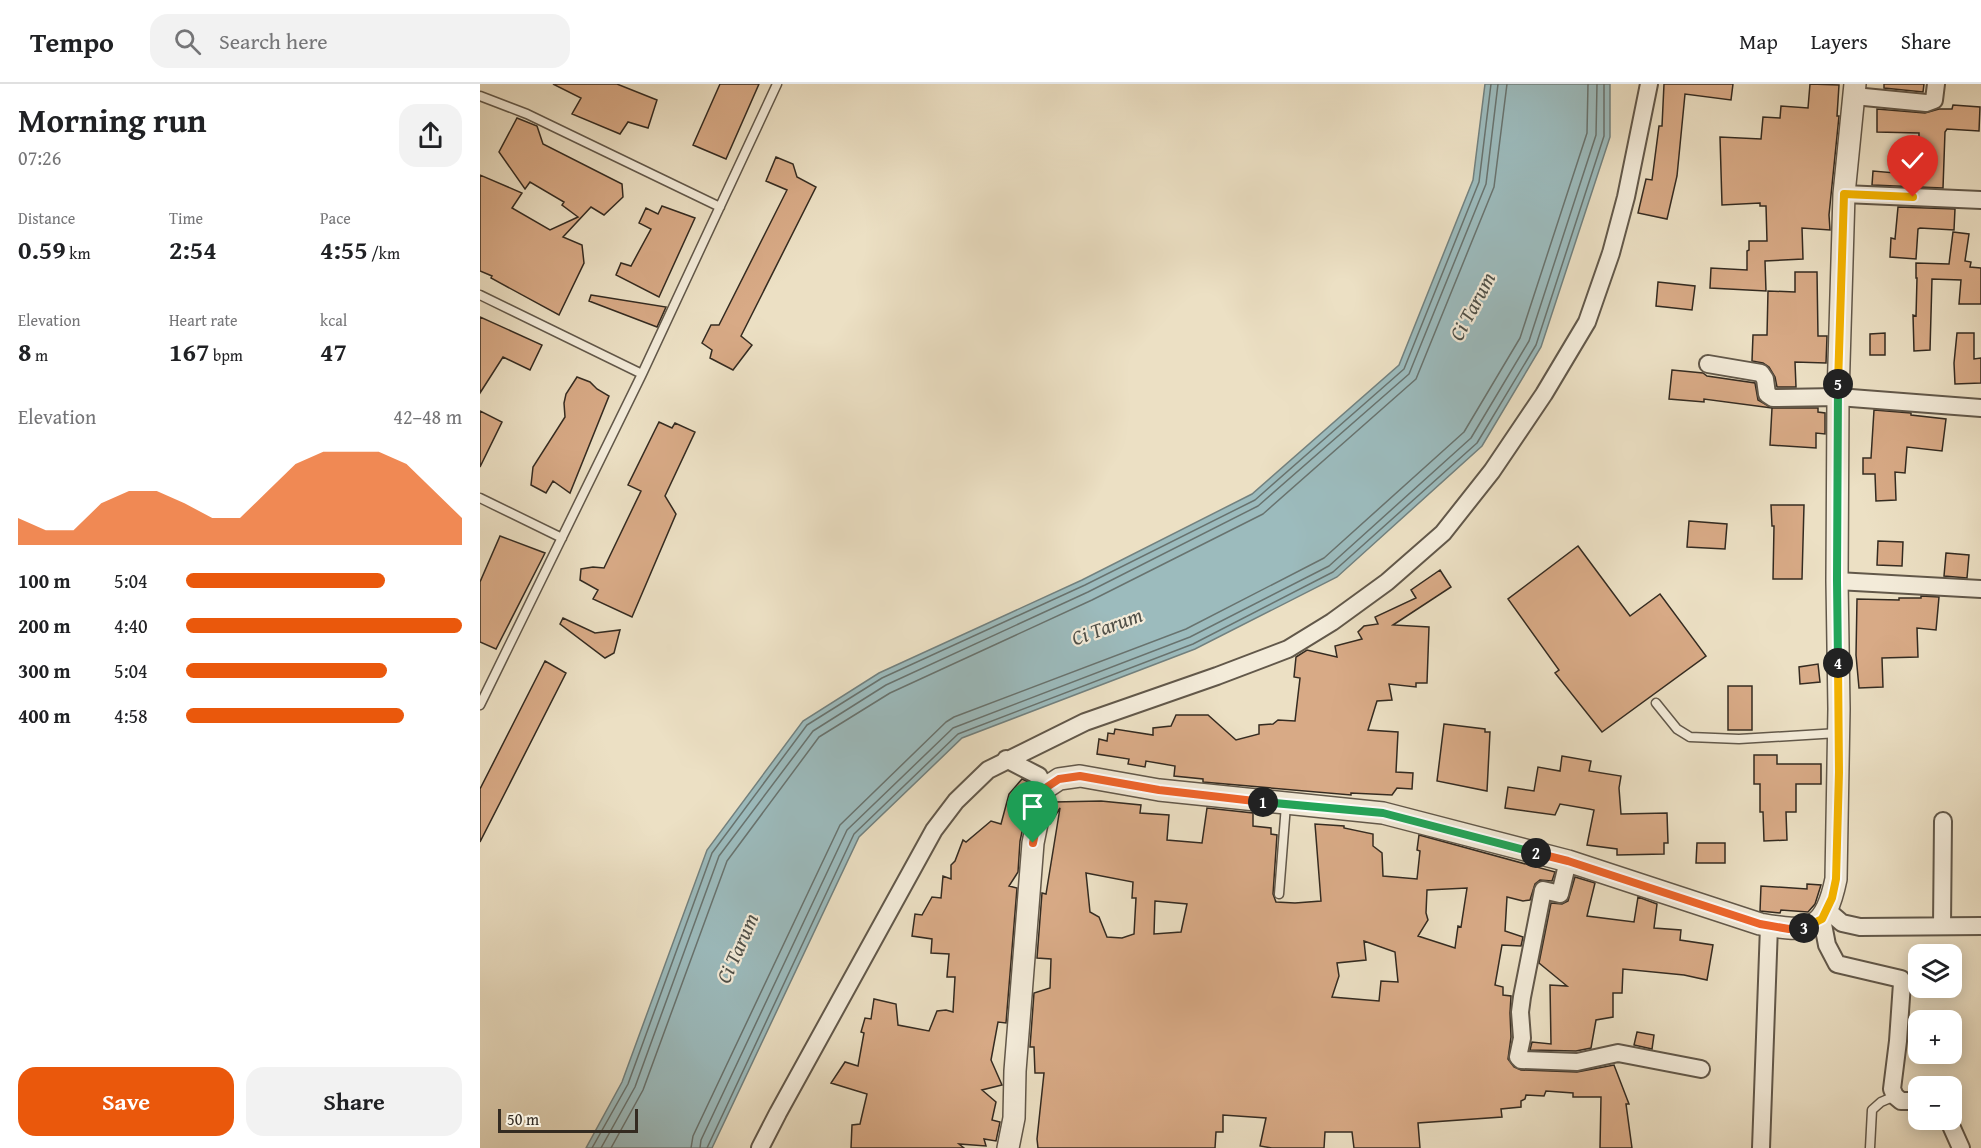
<!DOCTYPE html>
<html lang="en">
<head>
<meta charset="utf-8">
<style>
  :root { --surface:#fff; --page:#f2f2f2; --text:#202124; --muted:#757577; --line:#e0e0e0; --accent:#ea580c }
  body { margin:0; font-family:"Gentium Book Plus",serif; background:var(--page); color:var(--text); height:100vh; display:flex; flex-direction:column; font-size:22px; white-space:nowrap }
  * { box-sizing:border-box; margin:0 }
  p { font-size:20px; color:var(--muted) }
  .icon { flex:none; width:33px; height:33px; fill:none; stroke:currentColor; stroke-width:2; stroke-linecap:round; stroke-linejoin:round }
  .map { position:relative; flex:1; overflow:hidden }
  .drawer { display:flex; flex-direction:column; background:var(--surface); width:480px }
  .drawer>* { flex:none }
  .controls { position:absolute; left:1428px; top:860px; display:grid; gap:12px }
  .controls a { display:grid; place-items:center; width:54px; height:54px; border-radius:12px; background:var(--surface); box-shadow:0 3px 15px #0003; font-size:30px }
  .scale { position:absolute; left:18px; bottom:15px; width:140px; box-sizing:border-box; padding-left:6px; border:3px solid #342b21; border-top:0; font-size:16px; line-height:21px; white-space:nowrap; color:#342b21; -webkit-text-stroke:4px #f3ebd9; paint-order:stroke }
  .pin { position:absolute; display:grid; place-items:center; width:51px; height:51px; color:#fff; margin:-62px -26px; border-radius:50% 50% 50% 0; rotate:-45deg; box-shadow:0 0 6px #0007 }
  .pin .icon { rotate:45deg }
  .km { position:absolute; width:30px; height:30px; margin:-15px; border-radius:50%; background:#222; color:#fff; font-size:16px; line-height:30px; text-align:center }
  .round { display:grid; place-items:center; flex:none; width:63px; height:63px; border-radius:18px; background:var(--page) }
  .head { display:flex; align-items:center; justify-content:space-between; height:102px; padding:0 18px }
  h1 { font-size:33px; font-weight:700; line-height:45px }
  .stats { display:grid; grid-template-columns:repeat(3,1fr); gap:9px; height:102px; padding:6px 18px }
  .stats div { display:grid; align-content:center }
  .stats b { font-size:26px; font-weight:700 }
  .stats small { font-size:16px; font-weight:400 }
  .stats p { font-size:16px }
  .chart { height:168px; padding:12px 18px }
  .chart p { display:flex; justify-content:space-between }
  .chart svg { width:100%; height:108px; margin-top:6px; fill:var(--accent); opacity:.7 }
  .primary-button { display:flex; gap:12px; margin-top:auto; padding:12px 18px }
  .primary-button a { flex:1; height:69px; border-radius:18px; background:var(--accent); color:#fff; font-size:24px; font-weight:700; line-height:69px; text-align:center }
  .primary-button a+a { background:var(--page); color:var(--text) }
  ul { padding:0 18px; list-style:none; font-size:20px }
  li { display:grid; grid-template-columns:96px 72px 1fr; align-items:center; height:45px }
  li i { height:15px; border-radius:8px; background:var(--accent) }
  header { display:flex; align-items:center; gap:36px; box-sizing:border-box; height:84px; padding:0 30px; background:var(--surface); border-bottom:2px solid var(--line) }
  header strong { font-size:28px }
  nav { display:flex; gap:33px; margin-inline-start:auto; font-size:21px }
  .search { width:420px; height:54px; background:var(--page); display:flex; align-items:center; gap:15px; box-sizing:border-box; padding:0 21px; border-radius:18px; color:var(--muted); font-size:22px }
  main { display:flex; flex:1; min-height:0 }
  .map>svg:first-child { display:block }
  .water { fill:#9cbbbd; stroke:#72817f; stroke-width:1.5 }
  .lines { fill:none; stroke-linecap:round; stroke-linejoin:round }
  .shore { stroke:#68736f; stroke-width:1.5 }
  .building { fill:#d8aa86; stroke:#342b21; stroke-width:1.5; fill-rule:evenodd }
  .service-casing { stroke:#62584a; stroke-width:11 }
  .minor-casing { stroke:#62584a; stroke-width:20 }
  .tertiary-casing { stroke:#62584a; stroke-width:24 }
  .service { stroke:#f3ebd9; stroke-width:8 }
  .minor { stroke:#f3ebd9; stroke-width:16 }
  .tertiary { stroke:#f3ebd9; stroke-width:21 }
  .split-1-casing { stroke:#fff; stroke-width:12 }
  .split-2-casing { stroke:#fff; stroke-width:12 }
  .split-3-casing { stroke:#fff; stroke-width:12 }
  .split-4-casing { stroke:#fff; stroke-width:12 }
  .split-5-casing { stroke:#fff; stroke-width:12 }
  .split-6-casing { stroke:#fff; stroke-width:12 }
  .split-1 { stroke:#f0652b; stroke-width:8 }
  .split-2 { stroke:#22a559; stroke-width:8 }
  .split-3 { stroke:#f0652b; stroke-width:8 }
  .split-4 { stroke:#f5b400; stroke-width:8 }
  .split-5 { stroke:#22a559; stroke-width:8 }
  .split-6 { stroke:#f5b400; stroke-width:8 }
  .labels { text-anchor:middle; dominant-baseline:central; stroke-width:4.5; stroke-linejoin:round; paint-order:stroke }
  .water-label { font-size:21px; font-style:italic; fill:#4e4f48; stroke:#f3ebd9 }
</style>
</head>
<body>
<header>
<strong>Tempo</strong>
<div class="search"><svg class="icon" aria-label="search" viewBox="0 0 24 24"><circle cx="10" cy="10" r="6"/><path d="M15 15l6 6"/></svg>Search here</div>
<nav><a>Map</a><a>Layers</a><a>Share</a></nav>
</header>
<main>
<section class="drawer">
<div class="head"><div><h1>Morning run</h1><p>07:26</p></div><a class="round"><svg class="icon" aria-label="share" viewBox="0 0 24 24"><path d="M12 15V3M7 8l5-5 5 5M5 13v7h14v-7"/></svg></a></div>
<div class="stats">
<div><p>Distance</p><b>0.59<small> km</small></b></div>
<div><p>Time</p><b>2:54</b></div>
<div><p>Pace</p><b>4:55<small> /km</small></b></div>
</div>
<div class="stats">
<div><p>Elevation</p><b>8<small> m</small></b></div>
<div><p>Heart rate</p><b>167<small> bpm</small></b></div>
<div><p>kcal</p><b>47</b></div>
</div>
<div class="chart"><p><span>Elevation</span>42–48 m</p>
<svg viewBox="0 0 160 44" preserveAspectRatio="none"><path d="M0 44V33L10 38L20 38L30 27L40 22L50 22L60 27L70 33L80 33L90 22L100 11L110 6L120 6L130 6L140 11L150 22L160 33V44z"/></svg>
</div>
<ul>
<li><b>100 m</b>5:04<i style="width:72%"></i></li>
<li><b>200 m</b>4:40<i style="width:100%"></i></li>
<li><b>300 m</b>5:04<i style="width:73%"></i></li>
<li><b>400 m</b>4:58<i style="width:79%"></i></li>
</ul>
<div class="primary-button"><a>Save</a><a>Share</a></div>
</section>
<div class="map">
<svg width="1501" height="1064" viewBox="0 0 1501 1064">
  <rect width="100%" height="100%" fill="#ece0c4"/>
  <filter id="stains"><feTurbulence type="fractalNoise" baseFrequency=".00333" numOctaves="4"/><feColorMatrix values="0 0 0 0 .2 0 0 0 0 .09 0 0 0 0 .02 0 0 0 .5 -.17"/></filter>
  <radialGradient id="worn" r=".72"><stop offset=".6" stop-color="#630" stop-opacity="0"/><stop offset="1" stop-color="#630" stop-opacity=".3"/></radialGradient>
  <path class="water" d="M 1005,0 L 1130,0 L 1130,53 L 1061,263 L 1002,362 L 857,493 L 715,565 L 482,654 L 379,753 L 232,1064 L 106,1064 L 142,998 L 227,766 L 323,637 L 399,589 L 602,496 L 772,410 L 919,281 L 993,96 Z"/>
  <g class="lines">
    <path class="shore" d="M 112,1064 L 148,1000 L 232,769 L 327,641 L 402,594 L 605,501 L 775,416 L 924,285 L 999,98 L 1011,0
      M 121,1064 L 155,1003 L 239,772 L 333,647 L 406,601 L 608,508 L 778,422 L 929,290 L 1006,100 L 1018,0
      M 131,1064 L 163,1006 L 247,777 L 339,653 L 410,609 L 612,516 L 783,430 L 936,295 L 1014,103 L 1027,0
      M 211,1064 L 213,1052 L 360,741 L 466,638 L 474,633 L 706,545 L 844,474 L 984,348 L 1040,254 L 1107,49 L 1108,0
      M 220,1064 L 221,1056 L 367,746 L 473,644 L 710,553 L 849,482 L 991,354 L 1049,257 L 1116,51 L 1117,0
      M 227,1064 L 374,750 L 478,650 L 713,560 L 853,488 L 997,359 L 1056,261 L 1124,52 L 1124,0"/>
  </g>
  <path class="building" d="M 73,0 L 137,0 L 177,16 L 168,44 L 148,38 L 140,50 L 92,30 L 101,14 Z
    M 240,0 L 279,0 L 246,75 L 213,61 Z
    M 1184,0 L 1253,0 L 1251,16 L 1205,10 L 1197,92 L 1187,135 L 1158,129 L 1166,95 L 1172,96 L 1179,42 L 1182,42 Z
    M 1330,0 L 1359,1 L 1357,32 L 1359,32 L 1349,131 L 1350,146 L 1322,144 L 1323,175 L 1285,177 L 1286,207 L 1230,204 L 1231,184 L 1267,186 L 1267,167 L 1269,166 L 1269,157 L 1287,157 L 1286,122 L 1280,122 L 1280,119 L 1242,121 L 1240,53 L 1281,55 L 1283,33 L 1300,34 L 1301,22 L 1328,24 Z
    M 1404,0 L 1444,0 L 1443,8 L 1404,4 Z
    M 1473,21 L 1500,23 L 1499,47 L 1467,45 L 1465,48 L 1463,104 L 1392,101 L 1393,87 L 1438,91 L 1439,49 L 1397,48 L 1397,25 L 1445,29 L 1459,25 L 1472,25 Z
    M 37,34 L 57,42 L 63,60 L 142,100 L 143,113 L 124,131 L 111,123 L 83,153 L 102,161 L 104,179 L 79,231 L 11,194 L 12,192 L 0,187 L 0,91 L 42,109 L 32,124 L 70,146 L 98,133 L 82,121 L 84,118 L 50,98 L 45,105 L 19,68 Z
    M 296,73 L 313,80 L 317,93 L 336,103 L 261,252 L 272,261 L 253,286 L 230,274 L 232,266 L 222,259 L 231,241 L 239,241 L 307,106 L 286,97 Z
    M 182,122 L 215,134 L 179,213 L 136,191 L 141,179 L 151,182 L 171,145 L 159,139 L 166,124 L 178,130 Z
    M 1418,123 L 1475,125 L 1474,146 L 1440,144 L 1438,145 L 1436,175 L 1410,173 L 1411,154 L 1415,155 Z
    M 1473,148 L 1489,150 L 1485,177 L 1491,178 L 1490,183 L 1501,184 L 1501,220 L 1479,220 L 1481,196 L 1452,195 L 1450,266 L 1434,267 L 1433,231 L 1436,232 L 1437,194 L 1436,194 L 1436,179 L 1469,180 Z
    M 1315,188 L 1337,188 L 1338,252 L 1347,252 L 1346,279 L 1315,278 L 1316,303 L 1297,303 L 1295,293 L 1289,283 L 1283,279 L 1272,277 L 1273,251 L 1287,251 L 1288,207 L 1315,208 Z
    M 1178,198 L 1215,202 L 1212,226 L 1176,222 Z
    M 111,211 L 186,223 L 177,243 L 109,217 Z
    M 0,233 L 62,261 L 50,286 L 23,273 L 0,309 Z
    M 1405,249 L 1405,271 L 1390,271 L 1390,250 Z
    M 1477,249 L 1494,249 L 1494,275 L 1501,274 L 1501,299 L 1475,300 L 1474,279 Z
    M 1192,286 L 1223,289 L 1227,292 L 1275,299 L 1278,316 L 1292,324 L 1224,315 L 1224,318 L 1189,315 Z
    M 97,293 L 110,298 L 117,305 L 129,312 L 90,409 L 73,397 L 66,409 L 51,401 L 53,383 L 85,333 L 84,319 L 86,310 Z
    M 1292,324 L 1338,324 L 1338,328 L 1345,329 L 1345,350 L 1336,349 L 1336,364 L 1290,361 Z
    M 1394,326 L 1431,329 L 1431,331 L 1466,335 L 1462,367 L 1427,363 L 1425,389 L 1415,388 L 1416,416 L 1396,417 L 1395,390 L 1383,390 L 1383,374 L 1391,374 Z
    M 0,327 L 22,338 L 0,383 Z
    M 179,338 L 192,344 L 195,339 L 215,348 L 185,412 L 196,430 L 152,533 L 113,515 L 118,506 L 100,496 L 101,485 L 113,483 L 124,484 L 161,407 L 148,401 Z
    M 1291,421 L 1324,421 L 1322,495 L 1293,495 L 1294,442 L 1292,442 Z
    M 1209,437 L 1247,440 L 1245,465 L 1207,463 Z
    M 20,452 L 65,469 L 16,565 L 0,558 L 0,498 Z
    M 1398,457 L 1423,458 L 1422,482 L 1397,481 Z
    M 1098,462 L 1150,532 L 1180,510 L 1226,572 L 1122,648 L 1075,589 L 1079,586 L 1028,515 Z
    M 1466,469 L 1489,471 L 1487,494 L 1464,492 Z
    M 960,486 L 971,503 L 913,541 L 949,543 L 947,599 L 936,599 L 936,603 L 909,600 L 912,616 L 897,617 L 888,646 L 918,648 L 916,688 L 933,689 L 932,705 L 917,704 L 912,711 L 871,709 L 871,711 L 723,698 L 723,695 L 694,692 L 695,682 L 666,677 L 665,683 L 648,680 L 649,675 L 617,670 L 619,655 L 627,657 L 628,649 L 634,650 L 635,645 L 673,651 L 673,644 L 691,642 L 696,631 L 728,631 L 756,656 L 779,650 L 779,641 L 793,640 L 798,636 L 815,637 L 820,594 L 814,593 L 816,573 L 827,566 L 857,573 L 855,562 L 882,555 L 878,548 L 884,542 L 898,540 L 895,533 L 936,514 L 931,506 Z
    M 1441,512 L 1459,513 L 1456,546 L 1437,544 L 1438,573 L 1402,574 L 1403,603 L 1379,604 L 1376,571 L 1377,515 L 1419,516 L 1419,514 L 1441,514 Z
    M 83,534 L 115,549 L 140,546 L 134,569 L 125,574 L 80,540 Z
    M 65,577 L 86,589 L 0,758 L 0,705 Z
    M 1338,580 L 1340,598 L 1320,600 L 1319,583 Z
    M 1248,602 L 1272,602 L 1272,646 L 1248,646 Z
    M 964,640 L 1005,645 L 1005,648 L 1010,648 L 1007,707 L 957,697 Z
    M 1274,671 L 1297,671 L 1297,680 L 1341,680 L 1341,700 L 1316,700 L 1316,728 L 1306,728 L 1307,756 L 1284,757 L 1283,728 L 1280,728 L 1280,700 L 1274,700 Z
    M 1082,672 L 1111,677 L 1109,687 L 1141,692 L 1139,704 L 1141,730 L 1187,729 L 1188,759 L 1184,759 L 1184,770 L 1137,771 L 1137,765 L 1107,761 L 1114,726 L 1109,725 L 1080,720 L 1075,731 L 1025,724 L 1028,703 L 1054,707 L 1058,683 L 1080,687 Z
    M 542,695 L 551,699 L 552,702 L 540,757 L 538,788 L 529,802 L 537,804 L 526,939 L 518,938 L 511,976 L 522,1001 L 502,1006 L 516,1018 L 512,1036 L 520,1038 L 516,1057 L 504,1055 L 506,1062 L 479,1060 L 484,1064 L 371,1064 L 372,1041 L 380,1040 L 387,1010 L 351,999 L 365,978 L 378,982 L 384,949 L 381,948 L 385,934 L 391,935 L 394,915 L 416,920 L 418,941 L 449,947 L 457,927 L 466,926 L 473,928 L 475,893 L 467,893 L 469,870 L 451,869 L 452,855 L 432,852 L 435,830 L 442,831 L 452,813 L 461,814 L 463,792 L 471,795 L 471,781 L 475,777 L 483,756 L 486,758 L 511,737 L 521,740 L 529,710 Z
    M 621,717 L 661,721 L 660,729 L 689,731 L 687,756 L 722,759 L 727,724 L 773,729 L 773,742 L 791,744 L 791,750 L 797,751 L 793,810 L 796,818 L 815,819 L 841,817 L 835,740 L 864,742 L 864,744 L 893,750 L 893,762 L 902,769 L 903,792 L 937,795 L 940,767 L 937,766 L 939,751 L 1075,788 L 1072,797 L 1060,796 L 1055,800 L 1050,816 L 1043,817 L 1027,813 L 1025,847 L 1043,853 L 1041,862 L 1022,861 L 1015,901 L 1023,903 L 1023,911 L 1031,912 L 1030,929 L 1031,953 L 1028,975 L 1034,983 L 1041,986 L 1097,988 L 1134,981 L 1149,1020 L 1146,1020 L 1152,1064 L 1120,1064 L 1121,1013 L 1093,1013 L 1093,1009 L 1066,1007 L 1064,1012 L 1046,1011 L 1045,1015 L 1041,1017 L 1041,1023 L 1021,1025 L 1022,1033 L 938,1039 L 940,1064 L 874,1064 L 872,1048 L 845,1048 L 844,1064 L 792,1064 L 780,1062 L 786,1034 L 743,1031 L 743,1048 L 736,1048 L 735,1064 L 558,1064 L 557,1055 L 564,989 L 555,989 L 554,963 L 550,963 L 554,909 L 570,904 L 571,875 L 557,874 L 562,809 L 566,810 L 580,724 L 570,740 L 574,718 ZM 606,789 L 653,798 L 652,814 L 656,814 L 654,850 L 642,854 L 627,853 L 619,833 L 610,828 ZM 987,804 L 981,843 L 978,842 L 975,864 L 938,852 L 948,836 L 946,829 L 947,806 ZM 675,817 L 707,820 L 701,848 L 674,850 ZM 884,857 L 915,868 L 918,898 L 901,897 L 899,917 L 852,913 L 859,892 L 857,879 L 886,876 Z
    M 1217,759 L 1245,759 L 1245,779 L 1216,779 Z
    M 1095,793 L 1115,799 L 1107,832 L 1154,838 L 1158,813 L 1177,820 L 1174,844 L 1201,846 L 1200,856 L 1233,861 L 1227,896 L 1204,891 L 1143,885 L 1142,909 L 1133,909 L 1133,933 L 1116,936 L 1111,964 L 1096,967 L 1050,966 L 1052,958 L 1071,960 L 1070,901 L 1087,902 L 1059,879 L 1071,819 L 1082,820 L 1088,817 Z
    M 1327,800 L 1341,801 L 1335,820 L 1328,828 L 1301,826 L 1300,829 L 1280,827 L 1281,802 L 1327,805 Z
    M 1157,948 L 1174,951 L 1172,965 L 1154,961 Z"/>
  <g class="lines">
    <g class="service-casing">
      <path id="service" d="M 0,12 L 47,30 L 240,123
        M 0,211 L 162,290
        M 0,414 L 82,454
        M 1176,619 L 1197,645 L 1210,653 L 1259,655 L 1358,649
        M 0,621 L 162,290 L 297,0
        M 799,810 L 806,721
        M 1390,1064 L 1392,1026 L 1401,1018 L 1415,1012"/>
    </g>
    <g class="minor-casing">
      <path id="minor" d="M 1374,12 L 1446,19 L 1454,16 L 1456,0
        M 1364,110 L 1501,116
        M 1228,280 L 1281,289 L 1285,295 L 1287,310 L 1293,314 L 1358,313 L 1501,324
        M 1357,497 L 1501,505
        M 526,675 L 559,692 L 564,705
        M 1088,777 L 1080,810 L 1063,806 L 1042,913 L 1040,928 L 1042,954 L 1038,973 L 1041,976 L 1097,978 L 1138,969 L 1221,985
        M 1347,826 L 1362,839 L 1380,843 L 1501,842
        M 1342,835 L 1347,861 L 1357,880 L 1421,895 L 1422,899 L 1418,957 L 1412,1005 L 1415,1012 L 1421,1017 L 1438,1017
        M 1462,842 L 1463,737
        M 1468,1035 L 1481,1064
        M 280,1064 L 298,1029 L 454,746 L 476,717 L 508,686 L 605,638 L 737,592 L 808,565 L 852,538 L 907,498 L 963,449 L 1012,387 L 1064,310 L 1107,238 L 1131,169 L 1146,113 L 1169,0
        M 1281,1064 L 1289,842"/>
    </g>
    <g class="tertiary-casing">
      <path id="tertiary" d="M 528,1064 L 534,1034 L 535,987 L 553,759 L 564,705 L 579,695 L 600,692 L 679,706 L 903,729 L 1088,777 L 1280,840 C 1330,849 1345,848 1356,795 L 1359,625 L 1357,497 L 1358,313 L 1364,110 L 1375,0"/>
    </g>
    <use href="#service" class="service"/>
    <use href="#minor" class="minor"/>
    <use href="#tertiary" class="tertiary"/>
  </g>
  <g class="lines">
    <g class="split-1-casing">
      <path id="split-1" d="M 553,759 L 564,705 L 579,695 L 600,692 L 679,706 L 783,718"/>
    </g>
    <g class="split-2-casing">
      <path id="split-2" d="M 783,718 L 903,729 L 1056,769"/>
    </g>
    <g class="split-3-casing">
      <path id="split-3" d="M 1056,769 L 1088,777 L 1280,840 L 1309,845 L 1324,844"/>
    </g>
    <g class="split-4-casing">
      <path id="split-4" d="M 1324,844 L 1342,835 L 1352,814 L 1356,795 L 1359,688 L 1358,579"/>
    </g>
    <g class="split-5-casing">
      <path id="split-5" d="M 1358,579 L 1357,496 L 1358,300"/>
    </g>
    <g class="split-6-casing">
      <path id="split-6" d="M 1358,300 L 1364,110 L 1433,113"/>
    </g>
    <use href="#split-1" class="split-1"/>
    <use href="#split-2" class="split-2"/>
    <use href="#split-3" class="split-3"/>
    <use href="#split-4" class="split-4"/>
    <use href="#split-5" class="split-5"/>
    <use href="#split-6" class="split-6"/>
  </g>
  <g class="labels">
    <g class="water-label">
      <text transform="translate(992 222) rotate(-62)">Ci Tarum</text>
      <text transform="translate(627 542) rotate(-20)">Ci Tarum</text>
      <text transform="translate(257 864) rotate(-66)">Ci Tarum</text>
    </g>
  </g>
  <rect width="100%" height="100%" filter="url(#stains)"/>
  <rect width="100%" height="100%" fill="url(#worn)"/>
</svg>
<div class="controls">
<a><svg class="icon" aria-label="layers" viewBox="0 0 24 24"><path d="M12 4l9 5-9 5-9-5zM3 14l9 5 9-5"/></svg></a>
<a>+</a>
<a>−</a>
</div>
<div class="scale">50 m</div>
<div class="pin" style="left:553px;top:759px;background:#1e9e55"><svg class="icon" aria-label="arrive" viewBox="0 0 24 24"><path d="M6 21V4h12l-3 4 3 4H6"/></svg></div>
<div class="pin" style="left:1433px;top:113px;background:#d93025"><svg class="icon" aria-label="check" viewBox="0 0 24 24"><path d="M5 12l5 5 9-10"/></svg></div>
<b class="km" style="left:783px;top:718px">1</b>
<b class="km" style="left:1056px;top:769px">2</b>
<b class="km" style="left:1324px;top:844px">3</b>
<b class="km" style="left:1358px;top:579px">4</b>
<b class="km" style="left:1358px;top:300px">5</b>
</div>
</main>
</body>
</html>
